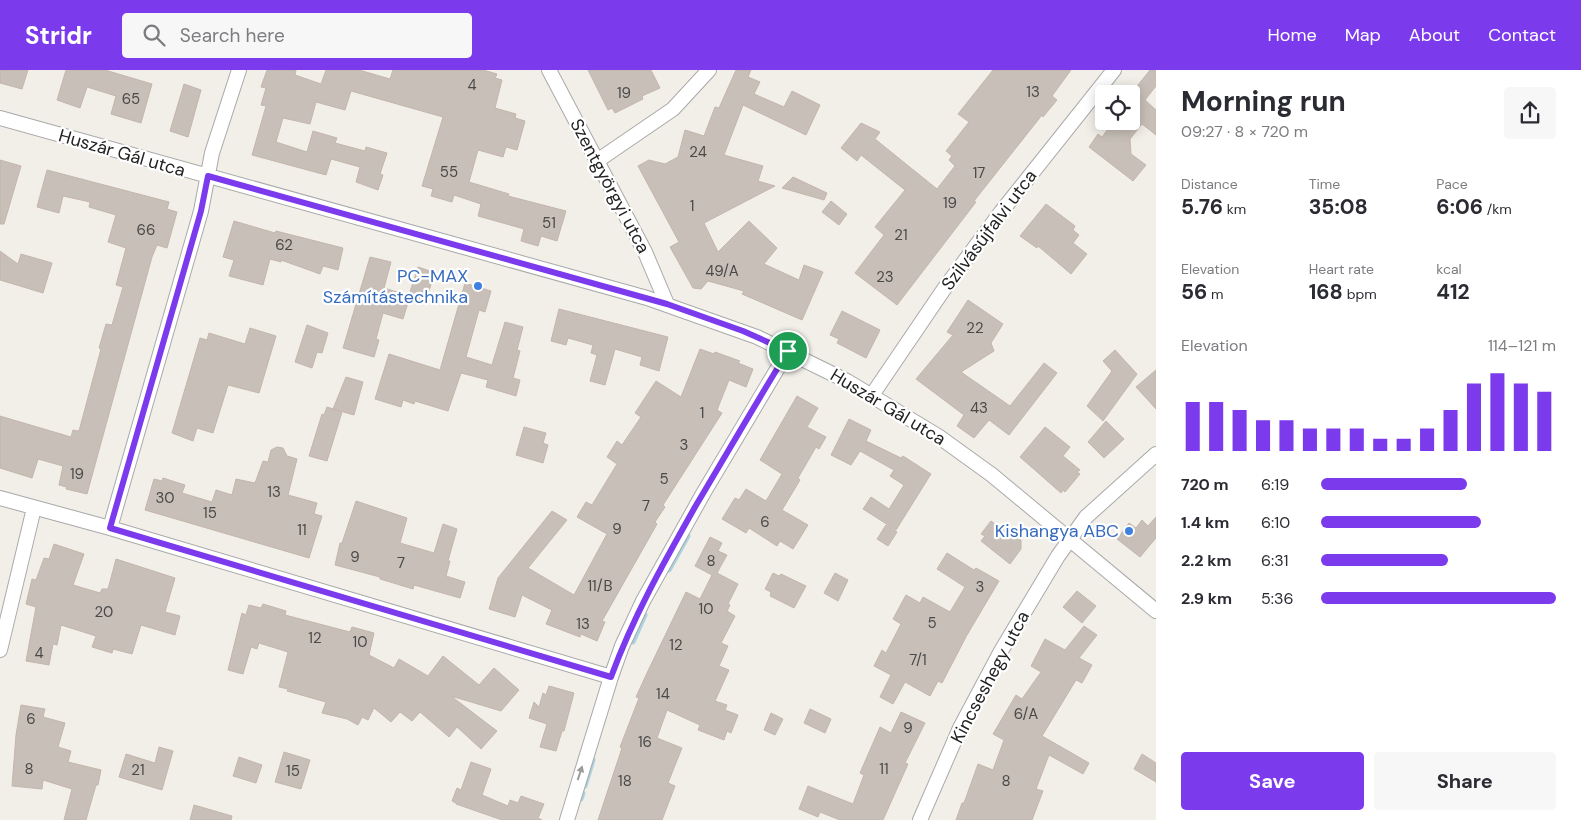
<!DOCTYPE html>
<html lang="en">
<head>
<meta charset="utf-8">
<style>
  :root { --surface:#fff; --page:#f7f7f7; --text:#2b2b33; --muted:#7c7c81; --accent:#7c3aed }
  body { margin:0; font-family:"DM Sans",sans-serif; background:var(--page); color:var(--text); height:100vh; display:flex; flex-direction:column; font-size:19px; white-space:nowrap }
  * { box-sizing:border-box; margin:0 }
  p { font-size:16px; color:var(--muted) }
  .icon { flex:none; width:28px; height:28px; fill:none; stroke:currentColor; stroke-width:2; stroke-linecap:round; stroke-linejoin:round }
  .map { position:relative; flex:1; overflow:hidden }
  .panel { display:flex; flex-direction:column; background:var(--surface); width:425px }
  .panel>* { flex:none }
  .controls { position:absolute; left:1095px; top:15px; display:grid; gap:10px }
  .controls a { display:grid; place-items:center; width:45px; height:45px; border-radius:5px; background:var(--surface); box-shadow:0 2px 12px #0003; font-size:25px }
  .pin { position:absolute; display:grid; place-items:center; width:42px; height:42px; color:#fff; margin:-21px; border:2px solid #fff; border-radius:50%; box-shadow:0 1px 5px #0007 }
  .round { display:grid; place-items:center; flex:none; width:52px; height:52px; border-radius:5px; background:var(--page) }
  .summary { display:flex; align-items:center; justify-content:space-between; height:85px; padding:0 25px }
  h1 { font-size:28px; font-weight:700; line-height:38px }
  .stats { display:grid; grid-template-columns:repeat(3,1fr); gap:8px; height:85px; padding:5px 25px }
  .stats div { display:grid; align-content:center }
  .stats b { font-size:21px; font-weight:700 }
  .stats small { font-size:14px; font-weight:400 }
  .stats p { font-size:14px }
  .chart { height:140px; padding:10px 25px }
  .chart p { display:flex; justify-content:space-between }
  .chart svg { width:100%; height:90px; margin-top:5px; stroke:var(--accent); stroke-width:6 }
  .action { display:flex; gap:10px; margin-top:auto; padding:10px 25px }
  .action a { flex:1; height:58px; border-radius:5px; background:var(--accent); color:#fff; font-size:20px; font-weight:700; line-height:58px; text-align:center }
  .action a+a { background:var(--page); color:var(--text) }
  ul { padding:0 25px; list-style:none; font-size:16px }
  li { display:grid; grid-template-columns:80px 60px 1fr; align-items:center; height:38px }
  li i { height:12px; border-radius:6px; background:var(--accent) }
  header { display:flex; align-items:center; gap:30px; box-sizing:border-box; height:70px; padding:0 25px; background:var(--accent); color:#fff }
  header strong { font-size:24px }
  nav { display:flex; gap:28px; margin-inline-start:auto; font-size:18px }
  .search { width:350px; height:45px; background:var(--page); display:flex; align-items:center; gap:12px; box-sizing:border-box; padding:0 18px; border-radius:5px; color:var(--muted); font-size:19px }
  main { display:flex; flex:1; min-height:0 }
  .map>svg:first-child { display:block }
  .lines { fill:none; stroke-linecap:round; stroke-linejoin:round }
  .stream { stroke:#aad3df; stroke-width:5 }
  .building { fill:#c7bfb8; stroke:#c4b6ab }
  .minor-casing { stroke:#a9a9a9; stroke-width:16 }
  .minor { stroke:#fff; stroke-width:14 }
  .oneway { fill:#9c9c9c }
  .route-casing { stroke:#fff; stroke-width:10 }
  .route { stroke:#7c3aed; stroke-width:6 }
  .shop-dot { fill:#3f7fe0; stroke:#fff; stroke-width:2 }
  .labels { text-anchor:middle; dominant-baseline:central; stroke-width:4.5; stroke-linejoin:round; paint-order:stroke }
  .number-label { font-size:15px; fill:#4b4948 }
  .street-label { font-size:18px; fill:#222; stroke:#fff }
  .shop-label { font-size:18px; fill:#366cbe; stroke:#fff; text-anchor:end }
</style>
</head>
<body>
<header>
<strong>Stridr</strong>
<div class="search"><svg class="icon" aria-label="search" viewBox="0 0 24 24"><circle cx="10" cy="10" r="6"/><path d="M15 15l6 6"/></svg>Search here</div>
<nav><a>Home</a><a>Map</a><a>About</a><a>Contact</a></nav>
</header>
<main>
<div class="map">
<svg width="1156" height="750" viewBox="0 0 1156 750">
  <rect width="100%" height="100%" fill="#f2efe9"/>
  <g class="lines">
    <path class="stream" d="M 669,500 L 688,466
      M 633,572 L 645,545
      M 585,716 L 593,690
      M 581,729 L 583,723"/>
  </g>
  <path class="building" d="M 0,0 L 28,0 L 22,19 L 0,13 Z
    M 66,0 L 105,0 L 152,14 L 141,53 L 111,44 L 116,26 L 87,17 L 80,38 L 57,30 Z
    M 267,0 L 296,0 L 295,5 L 321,14 L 326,0 L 359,0 L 390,9 L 393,0 L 483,0 L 497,4 L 495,8 L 502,10 L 495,38 L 516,44 L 515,48 L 525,51 L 517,80 L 506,77 L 503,87 L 478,80 L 469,112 L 509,124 L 508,126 L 566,141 L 557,171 L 541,166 L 538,176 L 521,171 L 524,159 L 478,146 L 481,134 L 454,125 L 452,132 L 431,126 L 433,119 L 422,116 L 443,47 L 351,21 L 345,40 L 316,32 L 310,54 L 283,48 L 276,72 L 307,82 L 313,61 L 337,68 L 335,73 L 365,81 L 366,77 L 387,83 L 380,104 L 383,105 L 378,120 L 356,112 L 360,97 L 331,89 L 326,105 L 252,85 L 266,36 L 261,35 L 266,18 L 261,17 Z
    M 588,0 L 651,0 L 660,18 L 642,26 L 643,29 L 615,43 L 612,38 L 608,40 Z
    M 736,0 L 751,0 L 748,7 L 760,12 L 754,24 L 784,37 L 792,21 L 820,35 L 806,65 L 743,35 L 724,85 L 763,96 L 758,111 L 775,116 L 704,153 L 718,182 L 749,151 L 777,178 L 764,194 L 799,210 L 804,195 L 823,202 L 802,250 L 742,224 L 744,221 L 708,211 L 701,219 L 693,218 L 670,177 L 679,172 L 638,96 L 649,90 L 665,94 L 678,87 L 685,60 L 704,66 L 715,37 L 719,38 Z
    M 993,0 L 1071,0 L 1052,26 L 1057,30 L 1043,47 L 1042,45 L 974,131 L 976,132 L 897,235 L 855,203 L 884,165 L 875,157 L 905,120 L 861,85 L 857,91 L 841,78 L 861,53 L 880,62 L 875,69 L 937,119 L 955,96 L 949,90 L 952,86 L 946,81 L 969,52 L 958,44 Z
    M 1150,0 L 1156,0 L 1156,16 L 1145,30 L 1156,40 L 1156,65 L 1142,54 L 1130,69 L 1131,84 L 1146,95 L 1133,111 L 1089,77 L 1098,64 L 1102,67 L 1114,51 L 1131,51 L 1131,18 L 1134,20 Z
    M 184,14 L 201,20 L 188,67 L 170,61 Z
    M 0,90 L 21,96 L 4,154 L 0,154 Z
    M 47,100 L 169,132 L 167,139 L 177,142 L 167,178 L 157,175 L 152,187 L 87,424 L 66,419 L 67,417 L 59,415 L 63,396 L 38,389 L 32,408 L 0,398 L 0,346 L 71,367 L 73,360 L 79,361 L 101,279 L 99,278 L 106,254 L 112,255 L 123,217 L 116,215 L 126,178 L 108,172 L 116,145 L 89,137 L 90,132 L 63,126 L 59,143 L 37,137 Z
    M 793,107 L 827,123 L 824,130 L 782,118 Z
    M 831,131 L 847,144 L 839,155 L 822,142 Z
    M 1046,134 L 1075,156 L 1073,160 L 1079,165 L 1073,173 L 1087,184 L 1071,204 L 1038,176 L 1037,178 L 1020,166 Z
    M 234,151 L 275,163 L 276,161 L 343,178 L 338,200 L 323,196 L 320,204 L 281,190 L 281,192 L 270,189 L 263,215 L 229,206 L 234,190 L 223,187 Z
    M 0,181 L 18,194 L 21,184 L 52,193 L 43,223 L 0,210 Z
    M 370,187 L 391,192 L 384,218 L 410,226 L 403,249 L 383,243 L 376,269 L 379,270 L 374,287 L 343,278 Z
    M 418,197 L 430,201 L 429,207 L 433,208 L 428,224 L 424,223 L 422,230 L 409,225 Z
    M 465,213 L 491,221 L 485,242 L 479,240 L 466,287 L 492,295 L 505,252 L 523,257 L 517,280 L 520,281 L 513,308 L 520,310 L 516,326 L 486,317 L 488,310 L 461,303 L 448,341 L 415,331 L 414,334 L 403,330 L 401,337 L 375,329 L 389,284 L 440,300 Z
    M 968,230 L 1003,254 L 991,273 L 994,281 L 961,302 L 1010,336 L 1044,293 L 1057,303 L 1009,365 L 989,350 L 974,368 L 957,356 L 964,345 L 916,309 L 953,265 L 947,262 Z
    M 559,239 L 668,267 L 659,301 L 640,295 L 642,287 L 615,279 L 605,315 L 590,311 L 597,285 L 591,283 L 593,275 L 568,268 L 566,275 L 551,271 Z
    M 842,241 L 880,260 L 866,288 L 837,273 L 839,269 L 830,265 Z
    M 307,255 L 328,263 L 322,283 L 317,282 L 312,298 L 295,292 Z
    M 250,258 L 276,266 L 259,323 L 228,315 L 213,363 L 197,358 L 193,371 L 172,363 L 200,268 L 207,270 L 209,263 L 245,274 Z
    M 700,279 L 714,284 L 715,282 L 740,291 L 738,293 L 753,299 L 746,317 L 729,310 L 717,340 L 722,343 L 663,435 L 665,437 L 655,452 L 657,454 L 602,551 L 605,552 L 597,571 L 581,564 L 580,567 L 546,554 L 552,540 L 522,525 L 515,547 L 489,539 L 498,508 L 552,441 L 567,450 L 528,498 L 574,525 L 607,464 L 577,447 L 586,432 L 592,435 L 617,394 L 607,387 L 617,371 L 622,375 L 641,347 L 635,343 L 656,311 L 681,327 Z
    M 1115,280 L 1137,304 L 1103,351 L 1087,336 L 1112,301 L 1103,291 Z
    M 1156,300 L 1156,339 L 1136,317 Z
    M 346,307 L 363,312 L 354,345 L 333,339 Z
    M 797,326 L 818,338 L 807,357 L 826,367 L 819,379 L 816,377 L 798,408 L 800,410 L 782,440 L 808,455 L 793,479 L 780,471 L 777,476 L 749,458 L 746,463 L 722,449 L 735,428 L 739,430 L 746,419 L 766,431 L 782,404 L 760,390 Z
    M 327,337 L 342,342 L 327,391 L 309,386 L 322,344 L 324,345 Z
    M 849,349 L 871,360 L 866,371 L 901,388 L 903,386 L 931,404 L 896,460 L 863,439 L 871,427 L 889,439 L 904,415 L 890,406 L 894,400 L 860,381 L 851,395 L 831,385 Z
    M 1106,351 L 1124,369 L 1104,388 L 1088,372 Z
    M 524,357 L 546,363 L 543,373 L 548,375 L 543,393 L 516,385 Z
    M 1045,357 L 1070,377 L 1063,386 L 1080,400 L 1077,402 L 1080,404 L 1065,422 L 1063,420 L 1061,423 L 1020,387 Z
    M 277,377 L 283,378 L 287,386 L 297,389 L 288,425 L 317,433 L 314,444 L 322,446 L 309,488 L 145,440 L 154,409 L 162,411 L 163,408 L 185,415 L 182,423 L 212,432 L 216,420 L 232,425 L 236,409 L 255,413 L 263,391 L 268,392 L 271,380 Z
    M 356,431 L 407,448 L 400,473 L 434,483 L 443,454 L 457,459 L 448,491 L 450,491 L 446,506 L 465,512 L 460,528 L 414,515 L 413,519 L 380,509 L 380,507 L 335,495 L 340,473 L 342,473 Z
    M 1156,447 L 1156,468 L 1140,487 L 1117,469 L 1129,453 L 1136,458 L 1142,450 L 1148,456 Z
    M 991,451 L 1002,459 L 1004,456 L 1021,470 L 1021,479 L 1010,494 L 981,471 L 985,466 L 981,464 Z
    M 886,455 L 897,462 L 888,476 L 877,469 Z
    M 710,467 L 722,473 L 718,481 L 727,485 L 717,503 L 738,514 L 728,534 L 730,535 L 727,541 L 735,546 L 721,573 L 728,576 L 719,596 L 729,600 L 715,631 L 727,635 L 725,640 L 738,645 L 731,663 L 727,661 L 724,670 L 698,660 L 700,655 L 667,640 L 657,668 L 682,678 L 668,713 L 675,716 L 662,750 L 598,750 L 622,678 L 620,677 L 639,628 L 636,627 L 647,603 L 686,522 L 700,529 L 712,505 L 695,496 Z
    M 54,474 L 84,484 L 73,515 L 100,523 L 102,519 L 108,519 L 116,489 L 175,508 L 165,542 L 180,546 L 175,565 L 141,555 L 132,584 L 113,579 L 112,583 L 92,577 L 96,566 L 61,555 L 57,575 L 53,574 L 49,595 L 26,591 L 36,537 L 26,534 L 32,509 L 36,510 L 44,488 L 49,489 Z
    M 947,483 L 974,500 L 976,498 L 999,511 L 967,565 L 942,613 L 938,611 L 930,626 L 905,612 L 893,634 L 880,627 L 891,605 L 874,596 L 882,580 L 886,583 L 901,554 L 893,549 L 906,525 L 920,533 L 923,527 L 950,542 L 965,517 L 937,499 Z
    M 773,503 L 779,506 L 781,504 L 806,516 L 794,538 L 770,526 L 771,522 L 765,519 Z
    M 835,503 L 848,510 L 838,531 L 824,523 Z
    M 1077,521 L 1096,536 L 1082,553 L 1063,537 Z
    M 263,534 L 286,541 L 285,545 L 350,562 L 352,557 L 374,563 L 369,585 L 394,598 L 399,589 L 428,606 L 443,586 L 479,615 L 494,598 L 519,620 L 501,641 L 451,626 L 497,661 L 481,679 L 457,657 L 449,667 L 420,642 L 412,651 L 400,642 L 391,652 L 374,638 L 368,650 L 362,647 L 358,655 L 347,649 L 322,643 L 326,632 L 287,621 L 288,619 L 279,617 L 288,582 L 259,573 L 257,579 L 251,577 L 243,604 L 228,600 L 242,543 L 246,545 L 249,535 L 261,538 Z
    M 1084,556 L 1097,565 L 1079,588 L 1092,595 L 1082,613 L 1076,610 L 1042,666 L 1089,693 L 1083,704 L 1049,685 L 1036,719 L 1043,721 L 1032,750 L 956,750 L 962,733 L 964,733 L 978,694 L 993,700 L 1004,670 L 993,664 L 1016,625 L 1022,629 L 1041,602 L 1031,596 L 1045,569 L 1065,580 Z
    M 549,616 L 574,623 L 564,661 L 562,661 L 556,681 L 540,677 L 547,654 L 529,648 L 534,632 L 539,637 L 543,623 L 546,625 Z
    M 21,635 L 45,639 L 43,647 L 65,653 L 58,677 L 71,681 L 68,692 L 101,700 L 98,715 L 96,715 L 86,750 L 64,750 L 72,719 L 43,710 L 42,719 L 12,716 L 16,665 Z
    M 810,639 L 831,649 L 825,663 L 804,653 Z
    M 901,642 L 925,653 L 905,693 L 908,694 L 883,750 L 840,750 L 820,742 L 818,747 L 799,739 L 808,716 L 853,734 L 864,705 L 860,703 L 880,657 L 891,663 Z
    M 771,643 L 783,649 L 775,665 L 764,660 Z
    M 159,677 L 173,681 L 162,720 L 119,707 L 126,684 L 155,693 Z
    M 284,682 L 310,690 L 301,719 L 275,712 Z
    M 1142,684 L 1156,693 L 1156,712 L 1134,699 Z
    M 239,687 L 262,695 L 256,713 L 233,706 Z
    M 471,692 L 491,699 L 482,725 L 508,736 L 510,730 L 518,733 L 521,726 L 544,734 L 538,748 L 542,750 L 502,750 L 456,734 L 456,733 L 452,731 L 457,718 L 461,720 Z
    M 194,735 L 232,746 L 231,750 L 190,750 Z"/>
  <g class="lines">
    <g class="minor-casing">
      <path id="minor" d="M 549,0 L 645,182 L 667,234
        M 0,48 L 647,228 L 757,267 L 847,311 L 938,366 L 992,405 L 1156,541
        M 597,91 L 673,39 L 709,0
        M 872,325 L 944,219 L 1001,142 L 1114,0
        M 0,428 L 110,458 L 611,607
        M 110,458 L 201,141 L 212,83 L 239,0
        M 0,580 L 34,438
        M 567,750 L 611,607 L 622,576 L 643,531 L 704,422 L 788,281
        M 920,750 L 960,658 L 1001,581 L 1058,486 L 1086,447 L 1156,384"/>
    </g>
    <use href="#minor" class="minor"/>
  </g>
  <defs><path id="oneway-solid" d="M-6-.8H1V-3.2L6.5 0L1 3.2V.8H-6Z" transform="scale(1.25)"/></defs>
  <use class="oneway" href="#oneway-solid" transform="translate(580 703) rotate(-72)"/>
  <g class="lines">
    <g class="route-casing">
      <path id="route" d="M 208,106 L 667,234 L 743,261 L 788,281 C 756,333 726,385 695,437 C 664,492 633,547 611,607 L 110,458 L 201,141 Z"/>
    </g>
    <use href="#route" class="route"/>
  </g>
  <g class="shop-dot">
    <circle cx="478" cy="216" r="5"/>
    <circle cx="1129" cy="461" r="5"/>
  </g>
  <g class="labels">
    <g class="number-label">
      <text x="472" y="15">4</text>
      <text x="1033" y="22">13</text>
      <text x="624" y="23">19</text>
      <text x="131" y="29">65</text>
      <text x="698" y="82">24</text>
      <text x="449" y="102">55</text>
      <text x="979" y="103">17</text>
      <text x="950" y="133">19</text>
      <text x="692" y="136">1</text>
      <text x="549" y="153">51</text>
      <text x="146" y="160">66</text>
      <text x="901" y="165">21</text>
      <text x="284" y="175">62</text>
      <text x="722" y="201">49/A</text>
      <text x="885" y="207">23</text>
      <text x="975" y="258">22</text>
      <text x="979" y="338">43</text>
      <text x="702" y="343">1</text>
      <text x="684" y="375">3</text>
      <text x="77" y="404">19</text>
      <text x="664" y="409">5</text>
      <text x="274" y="422">13</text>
      <text x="165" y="428">30</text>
      <text x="646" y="436">7</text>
      <text x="210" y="443">15</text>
      <text x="765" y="452">6</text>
      <text x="617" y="459">9</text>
      <text x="302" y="460">11</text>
      <text x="355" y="487">9</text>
      <text x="711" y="491">8</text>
      <text x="401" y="493">7</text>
      <text x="600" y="516">11/B</text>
      <text x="980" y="517">3</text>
      <text x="706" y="539">10</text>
      <text x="104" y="542">20</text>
      <text x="932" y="553">5</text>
      <text x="583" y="554">13</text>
      <text x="315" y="568">12</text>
      <text x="360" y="572">10</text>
      <text x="676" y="575">12</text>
      <text x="39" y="583">4</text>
      <text x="918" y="590">7/1</text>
      <text x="663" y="624">14</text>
      <text x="1026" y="644">6/A</text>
      <text x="31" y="649">6</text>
      <text x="908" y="658">9</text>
      <text x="645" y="672">16</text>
      <text x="29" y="699">8</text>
      <text x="884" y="699">11</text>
      <text x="138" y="700">21</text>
      <text x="293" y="701">15</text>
      <text x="625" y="711">18</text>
      <text x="1006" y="711">8</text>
    </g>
    <g class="street-label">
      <text transform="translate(122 83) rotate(16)">Huszár Gál utca</text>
      <text transform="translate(610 116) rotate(62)">Szentgyörgyi utca</text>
      <text transform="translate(989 160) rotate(-53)">Szilvásújfalvi utca</text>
      <text transform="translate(888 337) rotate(31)">Huszár Gál utca</text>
      <text transform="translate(990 607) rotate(-62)">Kincseshegy utca</text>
    </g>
    <g class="shop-label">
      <text x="468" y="206">PC-MAX<tspan x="468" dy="21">Számítástechnika</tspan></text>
      <text x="1119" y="461">Kishangya ABC</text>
    </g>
  </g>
</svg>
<div class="controls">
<a><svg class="icon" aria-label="locate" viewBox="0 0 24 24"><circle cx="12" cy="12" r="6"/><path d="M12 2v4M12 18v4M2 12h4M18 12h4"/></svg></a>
</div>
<div class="pin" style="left:788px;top:281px;background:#1e9e55"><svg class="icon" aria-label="arrive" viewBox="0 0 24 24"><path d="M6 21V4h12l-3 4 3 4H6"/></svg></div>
</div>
<section class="panel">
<div class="summary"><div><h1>Morning run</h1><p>09:27 · 8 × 720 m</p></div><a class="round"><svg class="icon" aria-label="share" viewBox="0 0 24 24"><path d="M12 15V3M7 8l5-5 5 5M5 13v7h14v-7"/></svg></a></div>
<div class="stats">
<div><p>Distance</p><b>5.76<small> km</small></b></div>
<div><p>Time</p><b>35:08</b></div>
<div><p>Pace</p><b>6:06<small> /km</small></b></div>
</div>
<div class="stats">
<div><p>Elevation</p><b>56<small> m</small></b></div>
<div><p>Heart rate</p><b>168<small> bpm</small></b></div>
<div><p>kcal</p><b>412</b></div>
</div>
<div class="chart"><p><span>Elevation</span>114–121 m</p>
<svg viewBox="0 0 160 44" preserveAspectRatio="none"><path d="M5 44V20M15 44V20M25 44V24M35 44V29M45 44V29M55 44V33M65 44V33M75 44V33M85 44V38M95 44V38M105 44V33M115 44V24M125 44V11M135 44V6M145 44V11M155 44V15"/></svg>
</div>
<ul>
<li><b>720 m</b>6:19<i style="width:62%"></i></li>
<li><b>1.4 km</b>6:10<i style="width:68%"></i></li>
<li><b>2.2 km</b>6:31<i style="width:54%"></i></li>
<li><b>2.9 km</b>5:36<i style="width:100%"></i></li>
</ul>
<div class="action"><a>Save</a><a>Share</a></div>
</section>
</main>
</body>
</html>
